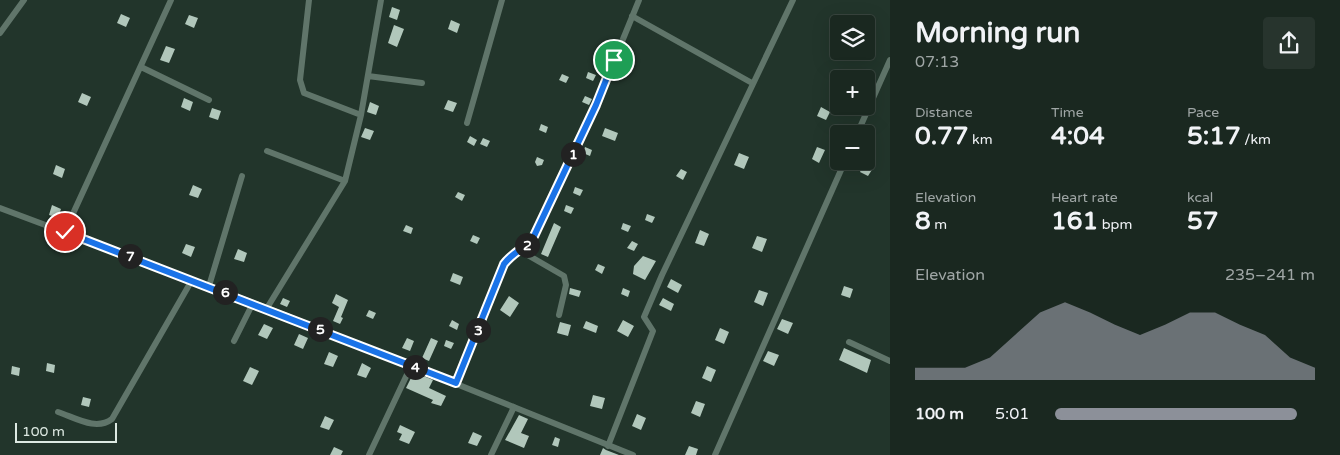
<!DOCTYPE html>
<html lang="en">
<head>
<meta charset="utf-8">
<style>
  :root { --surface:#1a2820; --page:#27342d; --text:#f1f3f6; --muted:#9fa6a5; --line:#38443e; --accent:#8c9099 }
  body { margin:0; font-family:"Varela Round",sans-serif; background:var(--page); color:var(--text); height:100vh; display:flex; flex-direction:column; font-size:19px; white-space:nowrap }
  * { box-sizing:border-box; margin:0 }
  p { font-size:16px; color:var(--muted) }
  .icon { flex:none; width:28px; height:28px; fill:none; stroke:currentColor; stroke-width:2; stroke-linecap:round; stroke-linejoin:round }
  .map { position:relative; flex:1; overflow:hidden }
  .sheet { display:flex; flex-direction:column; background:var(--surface); width:450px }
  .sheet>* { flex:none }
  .tools { position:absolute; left:830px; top:15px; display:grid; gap:10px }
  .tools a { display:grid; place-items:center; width:45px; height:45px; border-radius:5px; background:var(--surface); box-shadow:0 5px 20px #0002,0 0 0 1px var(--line); font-size:25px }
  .scale { position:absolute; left:15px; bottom:12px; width:102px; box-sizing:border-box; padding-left:5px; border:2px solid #dde9e2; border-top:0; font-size:14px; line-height:18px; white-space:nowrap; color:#dde9e2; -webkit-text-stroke:4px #22352b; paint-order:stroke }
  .pin { position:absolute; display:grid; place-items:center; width:42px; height:42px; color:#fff; margin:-21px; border:2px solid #fff; border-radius:50%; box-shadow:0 1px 5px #0007 }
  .km { position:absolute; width:25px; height:25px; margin:-12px; border-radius:50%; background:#222; color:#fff; font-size:14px; line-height:25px; text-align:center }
  .round { display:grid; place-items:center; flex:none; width:52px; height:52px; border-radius:5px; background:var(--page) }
  .summary { display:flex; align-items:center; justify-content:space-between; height:85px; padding:0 25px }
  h1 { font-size:28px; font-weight:700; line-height:38px }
  .figures { display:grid; grid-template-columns:repeat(3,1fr); gap:8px; height:85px; padding:5px 25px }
  .figures div { display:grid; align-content:center }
  .figures b { font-size:25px; font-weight:700 }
  .figures small { font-size:14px; font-weight:400 }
  .figures p { font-size:14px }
  .chart { height:140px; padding:10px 25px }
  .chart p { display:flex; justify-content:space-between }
  .chart svg { width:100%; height:90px; margin-top:5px; fill:var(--accent); opacity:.7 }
  ul { padding:0 25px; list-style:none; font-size:16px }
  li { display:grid; grid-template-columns:80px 60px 1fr; align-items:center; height:38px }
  li i { height:12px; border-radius:6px; background:var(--accent) }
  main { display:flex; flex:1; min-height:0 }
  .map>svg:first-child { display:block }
  .building { fill:#b1c7bb }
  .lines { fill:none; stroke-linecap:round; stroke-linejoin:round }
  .minor { stroke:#60756a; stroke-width:6 }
  .route-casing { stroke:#fff; stroke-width:10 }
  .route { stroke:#1a73e8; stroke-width:6 }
</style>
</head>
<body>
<main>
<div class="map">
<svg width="890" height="455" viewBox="0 0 890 455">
  <rect width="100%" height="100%" fill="#22352b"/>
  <path class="building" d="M 392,7 L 400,10 L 397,20 L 389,17 Z
    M 121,14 L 130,18 L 126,27 L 117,23 Z
    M 189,15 L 198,18 L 194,28 L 185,24 Z
    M 451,20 L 460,24 L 457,33 L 448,29 Z
    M 394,25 L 404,29 L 397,47 L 388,43 Z
    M 866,33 L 874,37 L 870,47 L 866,45 Z
    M 166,46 L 175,49 L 169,63 L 160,60 Z
    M 588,72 L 596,75 L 593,81 L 586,78 Z
    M 562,74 L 569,77 L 566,83 L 559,80 Z
    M 82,93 L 91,97 L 87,106 L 78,102 Z
    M 585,96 L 592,99 L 589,105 L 582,102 Z
    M 184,98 L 193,102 L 190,111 L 181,107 Z
    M 448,100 L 457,103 L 453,112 L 444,109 Z
    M 370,102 L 379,106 L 376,115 L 367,112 Z
    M 821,107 L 830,112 L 826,120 L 817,116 Z
    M 212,108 L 221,111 L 218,120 L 209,117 Z
    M 541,124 L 548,127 L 546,133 L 539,130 Z
    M 365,128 L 374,131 L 370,140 L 361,137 Z
    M 605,128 L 618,133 L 615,141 L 602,136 Z
    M 866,132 L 876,136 L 873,143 L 866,140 Z
    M 470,136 L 477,140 L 474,146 L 467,142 Z
    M 483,138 L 490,141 L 487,147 L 480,144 Z
    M 585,147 L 592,150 L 590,156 L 583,153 Z
    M 817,147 L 825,150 L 819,163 L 812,159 Z
    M 739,153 L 749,157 L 744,169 L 734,165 Z
    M 537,157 L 544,160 L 542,165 L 537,166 L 535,162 Z
    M 866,160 L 875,165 L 868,176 L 860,172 Z
    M 56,165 L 65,169 L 62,178 L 53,174 Z
    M 681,169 L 687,172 L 683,180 L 676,176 Z
    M 193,185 L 202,189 L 198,198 L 189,195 Z
    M 575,187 L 583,190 L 580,196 L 573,193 Z
    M 458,192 L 465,195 L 462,201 L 455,197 Z
    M 52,205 L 61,209 L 58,218 L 49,215 Z
    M 566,205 L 574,208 L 571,214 L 564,211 Z
    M 647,214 L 655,217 L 652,223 L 645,220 Z
    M 554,223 L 561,227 L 548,257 L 541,254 Z
    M 623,223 L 631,226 L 628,232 L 621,229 Z
    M 406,225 L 413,228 L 411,234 L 403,231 Z
    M 700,230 L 709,234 L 704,246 L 695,243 Z
    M 473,235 L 480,238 L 477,244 L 470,241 Z
    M 757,236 L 767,239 L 762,252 L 752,248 Z
    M 632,241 L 638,244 L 634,251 L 627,248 Z
    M 186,244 L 195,247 L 191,257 L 182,253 Z
    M 238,249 L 247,253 L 244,262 L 234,259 Z
    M 643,256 L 656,261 L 645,280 L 633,274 L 634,266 Z
    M 598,264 L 605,267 L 602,274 L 595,270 Z
    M 453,273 L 463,277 L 460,285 L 450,281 Z
    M 671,279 L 682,285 L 678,293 L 667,287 Z
    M 844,286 L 853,289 L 850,298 L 841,295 Z
    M 570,288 L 581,291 L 579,297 L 569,294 Z
    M 623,288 L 630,291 L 628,297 L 621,294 Z
    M 759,290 L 768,293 L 763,306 L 754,302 Z
    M 336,294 L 348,300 L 341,317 L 343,318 L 340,324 L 333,321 L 339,307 L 332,303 Z
    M 509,296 L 519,303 L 510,317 L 500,310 Z
    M 283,298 L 290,301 L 287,307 L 280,304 Z
    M 663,298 L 674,304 L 671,311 L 659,305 Z
    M 369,310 L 376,313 L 373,319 L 366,316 Z
    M 782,319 L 793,323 L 788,334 L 777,329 Z
    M 452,320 L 459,324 L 457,330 L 449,326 Z
    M 623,320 L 634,326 L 628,337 L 617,331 Z
    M 586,321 L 598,326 L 596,333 L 583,328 Z
    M 560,322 L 571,325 L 568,336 L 557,333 Z
    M 264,324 L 273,328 L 267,339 L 258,335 Z
    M 720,328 L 729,332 L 724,344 L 715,340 Z
    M 299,334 L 308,338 L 303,349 L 294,345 Z
    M 407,338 L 414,341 L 410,351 L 402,348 Z
    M 431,338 L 438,341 L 429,361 L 422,358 Z
    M 446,340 L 454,343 L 451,349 L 444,346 Z
    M 844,348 L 871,360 L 867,373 L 839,360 Z
    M 768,351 L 779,355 L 774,366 L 763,361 Z
    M 329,352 L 338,356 L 333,367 L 324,364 Z
    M 47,363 L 55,365 L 54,373 L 46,371 Z
    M 362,363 L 371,368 L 366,378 L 357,375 Z
    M 12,366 L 20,368 L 19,376 L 11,374 Z
    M 707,366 L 716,370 L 711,382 L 702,378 Z
    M 250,367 L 259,371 L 252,385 L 243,381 Z
    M 414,372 L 433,380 L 429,388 L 446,396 L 441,406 L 431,403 L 433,400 L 406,388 Z
    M 593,395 L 605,398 L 602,409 L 590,406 Z
    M 83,397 L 91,399 L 89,407 L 81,405 Z
    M 696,401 L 705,404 L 700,417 L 691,413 Z
    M 637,414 L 646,418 L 641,430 L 632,426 Z
    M 519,415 L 528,419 L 521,433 L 529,436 L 524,448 L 505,440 Z
    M 325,416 L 334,420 L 329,430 L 320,427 Z
    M 400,425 L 415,432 L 409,444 L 399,440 L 402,434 L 397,432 Z
    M 473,432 L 482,436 L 477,446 L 468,443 Z
    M 555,437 L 560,439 L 558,447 L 552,445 Z
    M 689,446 L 698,449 L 696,455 L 685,455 Z
    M 334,447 L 343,451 L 341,455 L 330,455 Z
    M 603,448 L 606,450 L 619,455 L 600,455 Z"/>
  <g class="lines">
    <path class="minor" d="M 309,0 L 300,80 L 304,93 L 361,115
      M 632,16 L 752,83
      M 0,33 L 24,0
      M 141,67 L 209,100
      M 368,76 L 422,83
      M 467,123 L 502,0
      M 857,134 L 890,60
      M 267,151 L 345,181
      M 0,208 L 267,308 L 633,455
      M 65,231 L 171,0
      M 519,250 L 564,276 L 566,285 L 559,315
      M 209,286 L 242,176
      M 267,308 L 345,181 L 361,115 L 381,0
      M 234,341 L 253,303
      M 849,342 L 890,361
      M 456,383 L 504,264 C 514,251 525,249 534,236 L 596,105 L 639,0
      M 58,412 C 76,418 96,431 112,419 L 192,280
      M 608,446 L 653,331 L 644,317 L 662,275 L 793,0
      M 369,455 L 411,366
      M 491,455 L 514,407
      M 715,455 L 845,161"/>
  </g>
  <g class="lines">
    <g class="route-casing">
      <path id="route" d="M 65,232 L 456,383 L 504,264 C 514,251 525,249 534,236 L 596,105 L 614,60"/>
    </g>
    <use href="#route" class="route"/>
  </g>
</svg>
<div class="tools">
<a><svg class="icon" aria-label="layers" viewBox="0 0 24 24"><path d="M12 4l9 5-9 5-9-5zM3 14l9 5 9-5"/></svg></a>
<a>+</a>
<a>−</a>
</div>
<div class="scale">100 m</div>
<div class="pin" style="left:614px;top:60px;background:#1e9e55"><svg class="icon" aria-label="arrive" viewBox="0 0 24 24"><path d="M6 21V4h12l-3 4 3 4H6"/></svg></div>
<div class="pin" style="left:65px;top:232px;background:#d93025"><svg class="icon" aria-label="check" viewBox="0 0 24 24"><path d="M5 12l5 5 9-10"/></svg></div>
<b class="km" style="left:573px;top:154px">1</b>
<b class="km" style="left:527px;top:245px">2</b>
<b class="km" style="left:478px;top:330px">3</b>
<b class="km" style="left:415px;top:367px">4</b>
<b class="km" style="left:320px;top:329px">5</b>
<b class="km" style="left:225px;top:292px">6</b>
<b class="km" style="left:130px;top:256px">7</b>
</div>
<section class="sheet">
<div class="summary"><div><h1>Morning run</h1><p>07:13</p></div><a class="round"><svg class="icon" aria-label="share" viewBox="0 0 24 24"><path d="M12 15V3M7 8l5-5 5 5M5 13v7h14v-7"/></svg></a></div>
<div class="figures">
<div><p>Distance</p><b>0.77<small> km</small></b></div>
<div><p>Time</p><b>4:04</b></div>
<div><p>Pace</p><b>5:17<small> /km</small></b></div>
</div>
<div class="figures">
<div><p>Elevation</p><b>8<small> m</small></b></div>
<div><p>Heart rate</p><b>161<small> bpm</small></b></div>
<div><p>kcal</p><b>57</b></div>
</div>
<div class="chart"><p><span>Elevation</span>235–241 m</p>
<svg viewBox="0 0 160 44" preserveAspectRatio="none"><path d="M0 44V38L10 38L20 38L30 33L40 22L50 11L60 6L70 11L80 17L90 22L100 17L110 11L120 11L130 17L140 22L150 33L160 38V44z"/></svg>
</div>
<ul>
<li><b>100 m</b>5:01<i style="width:93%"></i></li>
</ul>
</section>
</main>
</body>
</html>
